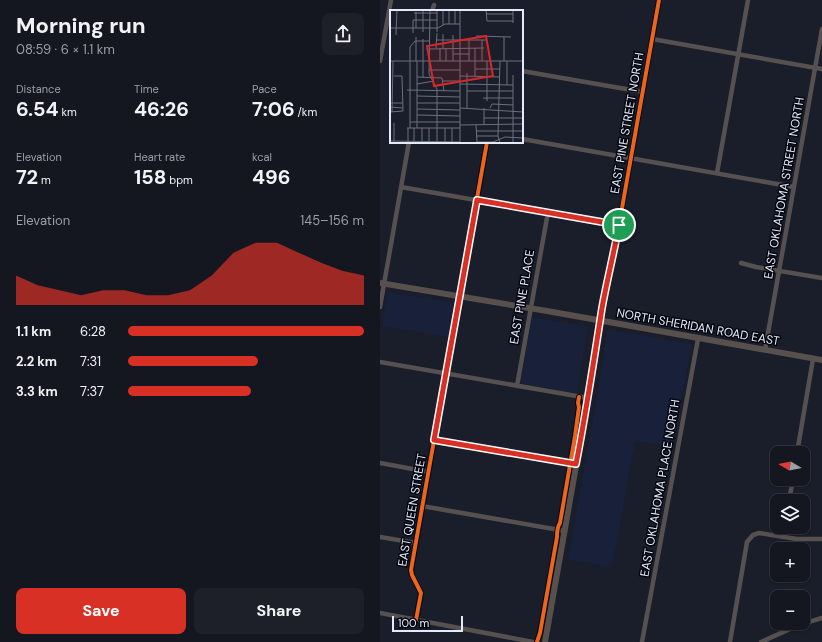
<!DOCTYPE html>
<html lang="en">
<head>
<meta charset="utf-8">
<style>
  :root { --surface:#141620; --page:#1d1f29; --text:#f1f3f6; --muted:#9d9fa5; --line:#33353e; --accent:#d93025 }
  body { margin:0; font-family:"DM Sans",sans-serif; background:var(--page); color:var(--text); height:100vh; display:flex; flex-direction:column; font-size:15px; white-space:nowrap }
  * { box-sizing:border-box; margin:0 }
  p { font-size:13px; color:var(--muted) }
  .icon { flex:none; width:22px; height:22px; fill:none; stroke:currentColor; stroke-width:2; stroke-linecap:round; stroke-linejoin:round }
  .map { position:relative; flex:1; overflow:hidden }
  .drawer { display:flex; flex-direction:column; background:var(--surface); width:380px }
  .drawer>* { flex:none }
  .needle { width:26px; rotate:280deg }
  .tools { position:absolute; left:390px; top:446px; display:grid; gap:8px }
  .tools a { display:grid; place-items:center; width:40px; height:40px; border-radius:8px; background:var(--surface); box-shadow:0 1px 3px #0004,0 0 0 1px var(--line); font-size:20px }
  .scale { position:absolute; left:12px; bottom:10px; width:71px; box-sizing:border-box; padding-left:4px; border:2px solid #e4eaf9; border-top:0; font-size:11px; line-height:14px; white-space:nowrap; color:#e4eaf9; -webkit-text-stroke:3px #04060f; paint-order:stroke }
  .pin { position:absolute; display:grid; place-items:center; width:34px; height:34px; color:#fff; margin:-17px; border:2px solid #fff; border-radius:50%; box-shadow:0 1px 4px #0007 }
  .round { display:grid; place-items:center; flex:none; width:42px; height:42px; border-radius:8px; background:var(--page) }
  .headline { display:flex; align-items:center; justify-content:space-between; height:68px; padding:0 16px }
  h1 { font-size:22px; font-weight:700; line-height:30px }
  .figures { display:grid; grid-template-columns:repeat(3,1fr); gap:6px; height:68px; padding:4px 16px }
  .figures div { display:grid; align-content:center }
  .figures b { font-size:20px; font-weight:700 }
  .figures small { font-size:11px; font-weight:400 }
  .figures p { font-size:11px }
  .chart { height:112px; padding:8px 16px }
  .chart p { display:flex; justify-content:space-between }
  .chart svg { width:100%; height:72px; margin-top:4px; fill:var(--accent); opacity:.7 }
  .primary-button { display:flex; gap:8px; margin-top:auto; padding:8px 16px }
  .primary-button a { flex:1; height:46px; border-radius:8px; background:var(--accent); color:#fff; font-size:16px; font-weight:700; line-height:46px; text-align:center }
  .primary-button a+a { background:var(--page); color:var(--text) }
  ul { padding:0 16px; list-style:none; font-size:13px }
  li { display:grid; grid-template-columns:64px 48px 1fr; align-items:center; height:30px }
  li i { height:10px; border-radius:5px; background:var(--accent) }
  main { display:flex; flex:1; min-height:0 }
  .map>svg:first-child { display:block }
  .built { fill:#192039 }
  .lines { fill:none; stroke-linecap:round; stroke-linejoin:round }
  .minor { stroke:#565150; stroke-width:4.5 }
  .tertiary { stroke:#565150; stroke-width:5.5 }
  .secondary { stroke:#57504d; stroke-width:6 }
  .cycleway-casing { stroke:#04060f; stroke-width:6 }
  .cycleway { stroke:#eb651d; stroke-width:4 }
  .route-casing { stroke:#fff; stroke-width:8 }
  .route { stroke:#d93025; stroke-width:5 }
  .labels { text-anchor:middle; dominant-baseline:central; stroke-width:3; stroke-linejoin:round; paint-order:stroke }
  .street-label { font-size:12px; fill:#e4eaf9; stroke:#04060f }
  .inset-road { fill:none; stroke:#6b707d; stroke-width:1 }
  .view { fill:#d62828; fill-opacity:0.15; stroke:#d62828; stroke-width:2 }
  .inset-edge { fill:none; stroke:#e4eaf9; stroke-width:2 }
</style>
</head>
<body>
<main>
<section class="drawer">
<div class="headline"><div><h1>Morning run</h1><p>08:59 · 6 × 1.1 km</p></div><a class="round"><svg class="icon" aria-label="share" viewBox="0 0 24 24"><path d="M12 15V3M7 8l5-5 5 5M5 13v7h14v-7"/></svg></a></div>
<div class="figures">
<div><p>Distance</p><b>6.54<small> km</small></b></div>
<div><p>Time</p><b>46:26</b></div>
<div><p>Pace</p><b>7:06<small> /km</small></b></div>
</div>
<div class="figures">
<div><p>Elevation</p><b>72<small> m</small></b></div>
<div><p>Heart rate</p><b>158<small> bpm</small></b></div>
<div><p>kcal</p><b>496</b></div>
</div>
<div class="chart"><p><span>Elevation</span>145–156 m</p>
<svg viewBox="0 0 160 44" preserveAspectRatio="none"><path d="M0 44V26L10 32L20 35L30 38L40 35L50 35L60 38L70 38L80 35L90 26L100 12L110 6L120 6L130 12L140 18L150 23L160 26V44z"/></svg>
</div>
<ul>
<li><b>1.1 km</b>6:28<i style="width:100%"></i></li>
<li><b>2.2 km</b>7:31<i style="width:55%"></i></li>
<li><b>3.3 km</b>7:37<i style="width:52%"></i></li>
</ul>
<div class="primary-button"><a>Save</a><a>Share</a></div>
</section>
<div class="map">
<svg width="442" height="642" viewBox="0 0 442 642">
  <rect width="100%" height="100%" fill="#1a1e2a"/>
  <path class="built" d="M 7,292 L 74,303 L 68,337 L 2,326 Z
    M 152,317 L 208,327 L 197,393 L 144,384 L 141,381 L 141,378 Z
    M 231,330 L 312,344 L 292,447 L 255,441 L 232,568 L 188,559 L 214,413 L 227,333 Z"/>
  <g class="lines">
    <path class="minor" d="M 52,11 L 54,5
      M 272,39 L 442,69
      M 0,61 L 11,0
      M 142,71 L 263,92
      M 142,139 L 414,187
      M 337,173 L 368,0
      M 21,187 L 239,225
      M 361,263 L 376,267 L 442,278
      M 0,307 L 29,142
      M 385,350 L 442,29
      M 0,362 L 208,398
      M 137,386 L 168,212
      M 54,440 L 197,465
      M 417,453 L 433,359
      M 0,463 L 49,472
      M 409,501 L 413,479
      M 42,506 L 185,531
      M 0,537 L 36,543
      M 402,537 L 404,532 L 405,527
      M 0,613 L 153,642
      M 36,620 L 41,593 L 32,575 L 31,570 L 107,142
      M 262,642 L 318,339
      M 350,642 L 367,542 L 373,535 L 379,533 L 417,539 L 442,539
      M 381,642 L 419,625 L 442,618"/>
    <path class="tertiary" d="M 220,321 L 229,272 L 239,225 L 279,0"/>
    <path class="secondary" d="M 0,283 L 167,311 L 442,360
      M 165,642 L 208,398 L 220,321"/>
    <g class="cycleway-casing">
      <path id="cycleway" d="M 220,321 L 229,272 L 239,225 L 279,0
        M 36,620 L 41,593 L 32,575 L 31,570 L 107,142
        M 157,642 L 160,633 L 177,537 C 177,532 177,527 180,523 L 191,459 L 195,436 L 199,407 L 198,403 L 199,397"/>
    </g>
    <use href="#cycleway" class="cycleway"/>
  </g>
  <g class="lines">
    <g class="route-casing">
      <path id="route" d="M 97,200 L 239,225 C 234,253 227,280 222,308 C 214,360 206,413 196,464 L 54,440 Z"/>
    </g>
    <use href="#route" class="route"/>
  </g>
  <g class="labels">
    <g class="street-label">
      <text transform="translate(247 123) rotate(-80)">EAST PINE STREET NORTH</text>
      <text transform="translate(404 188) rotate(-80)">EAST OKLAHOMA STREET NORTH</text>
      <text transform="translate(142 297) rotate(-80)">EAST PINE PLACE</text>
      <text transform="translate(318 327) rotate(10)">NORTH SHERIDAN ROAD EAST</text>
      <text transform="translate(280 488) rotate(-80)">EAST OKLAHOMA PLACE NORTH</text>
      <text transform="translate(32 510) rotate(-80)">EAST QUEEN STREET</text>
    </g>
  </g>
  <g transform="translate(10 10)">
    <rect width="133" height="133" fill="#1a1e2a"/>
    <path class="inset-road" d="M 33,0 L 33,22M 40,0 L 39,64 L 47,79 L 47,133M 47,0 L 47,22M 53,0 L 53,15M 59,0 L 59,14M 65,0 L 65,14M 70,0 L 70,133M 96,0 L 97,11 L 123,11M 123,0 L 123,13M 26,2 L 26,18M 24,3 L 47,3M 96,4 L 123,4M 0,18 L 48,18 L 55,14 L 70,14M 0,23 L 0,0M 23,23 L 23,10 L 47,10M 6,25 L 7,0M 63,25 L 63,51M 86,26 L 121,27M 114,27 L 114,51M 47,30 L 96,30M 79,30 L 79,51M 92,30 L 92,51M 46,38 L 47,23M 53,38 L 53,24M 56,38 L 56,51M 85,38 L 85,66M 39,39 L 94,38M 63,44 L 79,44M 0,51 L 70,51M 26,51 L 26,27M 33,51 L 33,29M 50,51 L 50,38M 70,51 L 133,51M 97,51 L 97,91M 110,51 L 108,126 L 110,133M 117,51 L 117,75M 85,59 L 110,59M 39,60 L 70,60M 123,65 L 123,133M 70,66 L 110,67M 27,67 L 52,68 L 54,81M 33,67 L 33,51M 53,71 L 70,71M 27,74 L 44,71M 70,74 L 123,75M 17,80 L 70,81M 77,81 L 123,81M 27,86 L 70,87M 93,88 L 123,88M 0,93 L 13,93M 27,93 L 70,93M 0,97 L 13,98M 70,98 L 133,102M 77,98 L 77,63M 94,98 L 94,115M 100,98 L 102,94 L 123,95M 27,99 L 70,100M 0,102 L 13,101 L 12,66 L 4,66M 2,102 L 3,51M 27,105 L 70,106M 94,108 L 133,108M 20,112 L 70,112M 70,115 L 133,114M 86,115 L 87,132M 17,118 L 70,118M 20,118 L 20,37 L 25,31 L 40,31M 24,118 L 24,132M 27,118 L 27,51M 55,118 L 55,132M 62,118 L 62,132M 86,121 L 133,121M 86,126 L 108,126M 0,131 L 70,132M 4,131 L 4,113M 18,132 L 18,118M 32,132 L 32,118M 39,132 L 39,118M 87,132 L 103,132 L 115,127 L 133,128"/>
    <path class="view" d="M 96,26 L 103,66 L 44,76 L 37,36 Z"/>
    <rect width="133" height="133" class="inset-edge"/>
  </g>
</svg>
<div class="tools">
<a><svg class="needle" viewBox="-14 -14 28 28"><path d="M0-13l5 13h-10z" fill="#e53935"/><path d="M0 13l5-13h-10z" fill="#9d9fa5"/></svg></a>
<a><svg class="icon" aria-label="layers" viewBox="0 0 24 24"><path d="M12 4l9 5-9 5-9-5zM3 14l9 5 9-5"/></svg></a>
<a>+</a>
<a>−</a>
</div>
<div class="scale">100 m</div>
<div class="pin" style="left:239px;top:225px;background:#1e9e55"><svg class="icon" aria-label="arrive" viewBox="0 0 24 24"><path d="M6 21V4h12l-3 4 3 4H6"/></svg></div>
</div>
</main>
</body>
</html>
